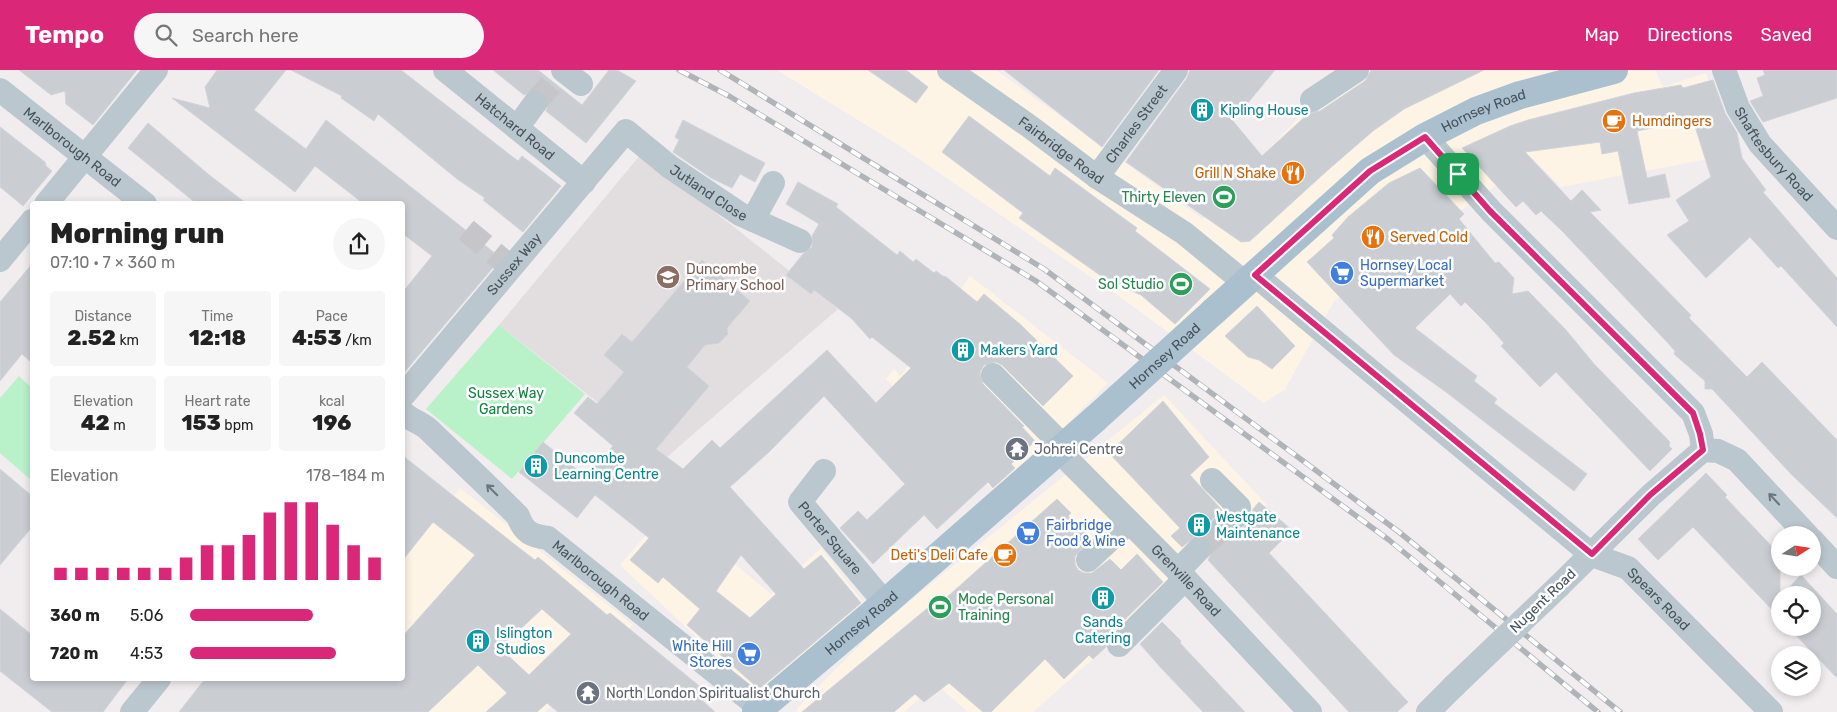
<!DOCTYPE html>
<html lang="en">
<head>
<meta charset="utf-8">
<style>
  :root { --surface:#fff; --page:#f6f6f6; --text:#222; --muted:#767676; --accent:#db2777 }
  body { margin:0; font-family:Rubik,sans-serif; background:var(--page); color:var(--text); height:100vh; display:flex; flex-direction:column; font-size:19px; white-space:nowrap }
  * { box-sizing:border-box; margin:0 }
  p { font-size:16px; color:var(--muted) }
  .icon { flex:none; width:28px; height:28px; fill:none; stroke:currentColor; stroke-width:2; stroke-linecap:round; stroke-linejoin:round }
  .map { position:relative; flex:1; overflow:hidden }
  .panel { position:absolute; left:30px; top:131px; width:375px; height:480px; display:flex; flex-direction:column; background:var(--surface); border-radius:5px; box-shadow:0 2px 8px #0003 }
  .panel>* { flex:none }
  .needle { width:32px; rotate:78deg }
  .fabs { position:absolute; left:1771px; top:456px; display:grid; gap:10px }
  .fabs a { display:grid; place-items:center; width:50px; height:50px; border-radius:50%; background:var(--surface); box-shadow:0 2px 8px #0003; font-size:25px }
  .pin { position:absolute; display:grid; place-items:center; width:42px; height:42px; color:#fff; margin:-21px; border-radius:10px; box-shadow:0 2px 8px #0006 }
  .round { display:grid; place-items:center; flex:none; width:52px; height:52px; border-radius:26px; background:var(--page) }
  .headline { display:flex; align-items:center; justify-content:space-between; height:85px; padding:0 20px }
  h1 { font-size:28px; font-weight:800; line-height:38px }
  .stats { display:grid; grid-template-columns:repeat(3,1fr); gap:8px; height:85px; padding:5px 20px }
  .stats div { display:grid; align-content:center; border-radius:5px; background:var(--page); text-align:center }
  .stats b { font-size:21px; font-weight:800 }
  .stats small { font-size:14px; font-weight:400 }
  .stats p { font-size:14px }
  .chart { height:140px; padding:10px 20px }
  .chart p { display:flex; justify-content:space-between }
  .chart svg { width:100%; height:90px; margin-top:5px; stroke:var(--accent); stroke-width:6 }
  ul { padding:0 20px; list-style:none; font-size:16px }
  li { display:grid; grid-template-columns:80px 60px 1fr; align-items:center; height:38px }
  li i { height:12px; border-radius:6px; background:var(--accent) }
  header { display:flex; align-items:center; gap:30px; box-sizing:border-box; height:70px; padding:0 25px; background:var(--accent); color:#fff }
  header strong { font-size:24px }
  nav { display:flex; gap:28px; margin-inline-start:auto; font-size:18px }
  .search { width:350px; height:45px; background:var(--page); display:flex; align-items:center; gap:12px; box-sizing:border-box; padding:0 18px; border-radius:28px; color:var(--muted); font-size:19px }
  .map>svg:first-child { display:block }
  .commercial { fill:#fdf4e5 }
  .education { fill:#e2dee0 }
  .green { fill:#b9f1c9 }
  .building { fill:#caced3; stroke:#d1d4da; fill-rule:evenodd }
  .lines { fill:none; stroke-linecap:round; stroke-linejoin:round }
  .minor-tunnel { stroke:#c6c6ca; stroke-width:24; stroke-dasharray:24 12; stroke-linecap:butt }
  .minor { stroke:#bbc7ce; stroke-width:24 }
  .major { stroke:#abc0cf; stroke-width:28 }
  .rail-casing { stroke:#afb4b9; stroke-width:5.5 }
  .rail { stroke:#fff; stroke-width:4; stroke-dasharray:11; stroke-linecap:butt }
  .minor-bridge { stroke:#bbc7ce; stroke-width:24 }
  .major-bridge { stroke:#abc0cf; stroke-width:28 }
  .oneway { stroke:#68767e }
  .route-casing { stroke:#fff; stroke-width:10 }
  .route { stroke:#db2777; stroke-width:6 }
  .labels { text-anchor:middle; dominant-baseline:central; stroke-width:5; stroke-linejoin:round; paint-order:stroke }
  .culture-label { font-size:14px; fill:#0d838f; stroke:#fff; text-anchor:start }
  .street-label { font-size:14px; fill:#45535c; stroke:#fff }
  .food-label { font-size:14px; fill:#c56008; stroke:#fff; text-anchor:start }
  .leisure-label { font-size:14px; fill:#27864d; stroke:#fff; text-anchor:end }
  .shop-label { font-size:14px; fill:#366cbe; stroke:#fff; text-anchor:start }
  .education-label { font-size:14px; fill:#785e54; stroke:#fff; text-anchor:start }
  .park-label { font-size:14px; fill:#11823f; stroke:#fff }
  .worship-label { font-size:14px; fill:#5b616d; stroke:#fff; text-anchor:start }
</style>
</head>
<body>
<header>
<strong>Tempo</strong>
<div class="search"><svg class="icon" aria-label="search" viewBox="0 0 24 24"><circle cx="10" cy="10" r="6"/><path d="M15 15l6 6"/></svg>Search here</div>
<nav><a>Map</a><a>Directions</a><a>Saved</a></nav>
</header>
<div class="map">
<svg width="1837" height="642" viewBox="0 0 1837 642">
  <rect width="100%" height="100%" fill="#f1edee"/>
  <path class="commercial" d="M 777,0 L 996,0 L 1203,149 L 1304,42 L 1360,0 L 1655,0 L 1663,17 L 1706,3 L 1723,58 L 1740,83 L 1561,117 L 1533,89 L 1334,231 L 1285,319 L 1264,333 L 1123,229 L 900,76 Z
    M 970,206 L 1108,313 L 997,424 L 886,309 L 894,299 L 901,306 Z
    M 1164,325 L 1267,435 L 1033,642 L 968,642 L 936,614 L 904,642 L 797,642 L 798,637 L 880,555 Z
    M 460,418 L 633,555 L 545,642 L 273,642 L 301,609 L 402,609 L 403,487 Z
    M 668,439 L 771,524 L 821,478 L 866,536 L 759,626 L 620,495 Z"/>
  <path class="education" d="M 641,84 L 838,239 L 667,387 L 499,255 Z"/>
  <path class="green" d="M 499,255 L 585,324 L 512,409 L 426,339 Z
    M 19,306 L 32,318 L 32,411 L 0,383 L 0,328 Z"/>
  <path class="building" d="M 19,0 L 137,0 L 93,55 L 66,34 L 65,21 L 51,25 Z
    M 217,0 L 286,0 L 254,40 L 306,79 L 326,50 L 501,188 L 402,305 L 402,223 L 432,186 L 402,163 L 402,134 L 364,134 L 315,96 L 295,122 L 172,28 L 210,38 L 205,17 Z
    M 291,0 L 401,0 L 518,91 L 522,86 L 561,116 L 523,162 L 483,130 L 485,128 L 457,109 L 378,44 L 374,51 L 341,28 L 342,26 Z
    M 493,0 L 538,0 L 582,35 L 609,0 L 617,0 L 636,11 L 586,73 L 546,41 L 549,34 L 543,22 L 536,19 L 524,25 Z
    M 868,0 L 906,0 L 928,17 L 916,33 Z
    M 1004,0 L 1159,0 L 1102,77 Z
    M 1190,0 L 1275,0 L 1233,51 L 1262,86 L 1309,43 L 1320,41 L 1365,11 L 1371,0 L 1484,0 L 1404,39 L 1373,61 L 1329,99 L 1250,171 L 1241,172 L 1126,92 L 1187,8 Z
    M 1763,0 L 1837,0 L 1837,28 L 1763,52 L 1750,31 L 1763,26 L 1757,8 L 1765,5 Z
    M 1713,10 L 1725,43 L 1737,63 L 1742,88 L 1766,120 L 1763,122 L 1837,208 L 1837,257 L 1781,196 L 1778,198 L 1750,167 L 1706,208 L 1667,165 L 1689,151 L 1676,130 L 1711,107 L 1693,50 L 1637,61 L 1647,108 L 1665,104 L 1670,127 L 1629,134 L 1618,81 L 1602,84 L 1600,72 L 1525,82 L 1571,131 L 1582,120 L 1601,140 L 1590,142 L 1691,245 L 1689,248 L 1747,307 L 1762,292 L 1837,370 L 1837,448 L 1791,404 L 1712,319 L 1705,319 L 1705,311 L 1674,284 L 1675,281 L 1667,272 L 1562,161 L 1541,141 L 1536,145 L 1523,131 L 1516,137 L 1462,78 L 1510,56 L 1528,50 L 1634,23 L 1681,15 L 1683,18 Z
    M 969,46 L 1050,106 L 1055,98 L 1137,158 L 1135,161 L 1210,219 L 1175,254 L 1141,225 L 1104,208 L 1019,148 L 1023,143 L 942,82 Z
    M 683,50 L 765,93 L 755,112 L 740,104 L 732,118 L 711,108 L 673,82 L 679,70 L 675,67 Z
    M 148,53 L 208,104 L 247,134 L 197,134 L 128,78 Z
    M 0,57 L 45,92 L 46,96 L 52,101 L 23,136 L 0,117 Z
    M 1420,98 L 1464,144 L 1459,149 L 1495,193 L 1499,192 L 1514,208 L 1512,224 L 1528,221 L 1566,260 L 1595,295 L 1670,372 L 1669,376 L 1672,379 L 1650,401 L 1556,302 L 1540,317 L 1501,276 L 1504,273 L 1486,253 L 1465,232 L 1461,236 L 1450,224 L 1415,258 L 1477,306 L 1474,311 L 1497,329 L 1494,333 L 1587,404 L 1574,421 L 1446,322 L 1394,285 L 1307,192 L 1334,168 L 1332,165 L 1348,147 L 1389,113 Z
    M 798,112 L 838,134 L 836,137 L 897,185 L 900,181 L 913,192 L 916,189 L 934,203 L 936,201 L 944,207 L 945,206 L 977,232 L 984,224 L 1021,255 L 1073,306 L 1043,336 L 1002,295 L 996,292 L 984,295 L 980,302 L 983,314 L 1024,356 L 1022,357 L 1035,371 L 1011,394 L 1015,398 L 993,418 L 988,412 L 937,459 L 924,445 L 873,494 L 840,458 L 858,441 L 867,450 L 905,414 L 824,326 L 769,382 L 730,417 L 804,499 L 821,485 L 861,533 L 759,619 L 687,555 L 700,539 L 663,507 L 658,513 L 630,490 L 649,468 L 595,425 L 577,448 L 519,402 L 543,372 L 586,407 L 613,376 L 574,343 L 588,327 L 597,334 L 624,302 L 604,285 L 622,264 L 632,272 L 702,190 L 750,231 L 727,258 L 728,264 L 719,273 L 705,275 L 687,297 L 709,316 L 656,379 L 683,399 L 712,370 L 720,378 L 827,280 L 876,333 L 911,298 L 872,267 L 870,269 L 851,248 L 814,220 L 811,224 L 786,205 L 803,184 L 812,177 L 812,166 L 819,154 L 786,134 ZM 741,485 L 776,524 L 750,548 L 716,521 Z
    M 32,194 L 32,293 L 22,284 L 0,311 L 0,232 Z
    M 1257,236 L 1295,276 L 1272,299 L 1259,290 L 1248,287 L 1225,266 Z
    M 1163,331 L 1209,387 L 1190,405 L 1222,440 L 1209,453 L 1208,460 L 1211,466 L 1218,471 L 1231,469 L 1251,450 L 1253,439 L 1259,432 L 1292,460 L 1269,483 L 1408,632 L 1397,642 L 1349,642 L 1208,490 L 1212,482 L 1209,469 L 1203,466 L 1196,466 L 1182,477 L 1171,466 L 1180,458 L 1109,383 Z
    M 402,385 L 514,474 L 535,490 L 538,487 L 607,545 L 610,543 L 709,624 L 703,631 L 715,642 L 558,642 L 547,633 L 537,642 L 486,642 L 507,623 L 478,595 L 428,642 L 179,642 L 205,609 L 402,609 L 402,567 L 475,485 L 433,452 L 402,491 ZM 542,539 L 571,564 L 529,605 L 500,578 Z
    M 0,399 L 32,426 L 32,457 L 0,495 Z
    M 1706,403 L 1727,425 L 1725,427 L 1780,485 L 1780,548 L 1693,457 L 1658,490 L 1638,469 Z
    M 1057,429 L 1071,443 L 1068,446 L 1091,469 L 1075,486 L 1075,494 L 1078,500 L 1084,503 L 1092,503 L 1110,489 L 1121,500 L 1137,484 L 1163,512 L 1109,565 L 1106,577 L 1093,589 L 1089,585 L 1064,609 L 1045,589 L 991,642 L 983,642 L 949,613 L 924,632 L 915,624 L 894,642 L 802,642 L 924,541 L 944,525 L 946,528 Z
    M 1801,505 L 1837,544 L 1837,608 L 1789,558 L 1812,558 L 1812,525 L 1782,525 Z
    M 0,539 L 32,565 L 32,609 L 128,609 L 103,642 L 52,642 L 0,601 Z
    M 1162,552 L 1181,571 L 1180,573 L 1245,642 L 1203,642 L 1162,599 L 1140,574 Z"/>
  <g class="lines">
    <path class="minor-tunnel" d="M 535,33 L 553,12
      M 466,160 L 513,199
      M 1199,479 L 1222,458"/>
    <g class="minor">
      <path id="s1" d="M 445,0 L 584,112"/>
      <path d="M 563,0 L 581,14"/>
      <path id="s2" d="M 949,0 L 1029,56 L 1097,107 L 1184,163 L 1245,213"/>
      <path id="s3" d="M 1724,0 L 1738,38 L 1760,74 L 1837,158"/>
      <path id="s4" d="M 0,20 L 145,134"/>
      <path d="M 1312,30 L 1357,0"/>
      <path d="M 517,58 L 535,33"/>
      <path d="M 1425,67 L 1491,141 L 1693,343 L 1701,364 L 1703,380"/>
      <path id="s5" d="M 1097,107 L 1176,0"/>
      <path d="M 46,134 L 156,0"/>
      <path d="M 753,150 L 773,113"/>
      <path d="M 0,190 L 32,151"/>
      <path id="s6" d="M 1255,205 L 1592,485 L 1628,498 L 1771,642"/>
      <path d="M 993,305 L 1064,377"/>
      <path id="s7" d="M 402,327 L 626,61 L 670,97 L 740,144 L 800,171"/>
      <path id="s8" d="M 402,342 C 410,350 420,352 428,359 C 458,388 488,416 518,446 C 524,463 532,466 548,468 L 765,642"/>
      <path d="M 1703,380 L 1718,381 L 1737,390 L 1807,465"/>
      <path id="s9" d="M 1060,382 L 1178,501 L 1310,642"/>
      <path id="s10" d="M 824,401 L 800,432 L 885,533"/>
      <path d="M 1212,410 L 1239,437 L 1239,444 L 1222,458"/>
      <path d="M 1812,470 L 1837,497"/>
      <path d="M 1088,490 L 1129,452"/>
      <path d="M 1178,501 L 1199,479"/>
      <path d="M 1559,516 L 1651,425 L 1703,380"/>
      <path d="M 1119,575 L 1185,509"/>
      <path d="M 132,642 L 159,609"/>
      <path d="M 1428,642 L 1454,616"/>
    </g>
    <g class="major">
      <path id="s11" d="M 1213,242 L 1370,101 L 1425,67 L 1476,41 L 1520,25 L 1614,0"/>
      <path id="s12" d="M 756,642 L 885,533 L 1095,349"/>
    </g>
    <g class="rail-casing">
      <path id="rail" d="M 679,0 L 729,26 L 1036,211 L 1389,470 L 1598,642
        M 720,0 L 1044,199 L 1399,462 L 1620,642"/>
    </g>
    <use href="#rail" class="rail"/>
    <path class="minor-bridge" d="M 1454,616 L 1559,516"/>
    <path class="major-bridge" id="s13" d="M 1095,349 L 1213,242"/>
  </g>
  <defs><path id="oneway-shaft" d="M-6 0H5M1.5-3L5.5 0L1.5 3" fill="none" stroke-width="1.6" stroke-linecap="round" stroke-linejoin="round" transform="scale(1.25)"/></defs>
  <g class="oneway">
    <use href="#oneway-shaft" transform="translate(492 420) rotate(-135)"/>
    <use href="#oneway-shaft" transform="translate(1774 429) rotate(-133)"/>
  </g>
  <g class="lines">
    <g class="route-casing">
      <path id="route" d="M 1425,67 L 1490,141 L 1693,343 L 1700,364 L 1703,380 L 1650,425 L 1592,484 L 1255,205 L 1370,101 Z"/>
    </g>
    <use href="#route" class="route"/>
  </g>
  <defs>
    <g id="building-disc" transform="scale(1.25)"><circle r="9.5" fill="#0f9aa8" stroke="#fff"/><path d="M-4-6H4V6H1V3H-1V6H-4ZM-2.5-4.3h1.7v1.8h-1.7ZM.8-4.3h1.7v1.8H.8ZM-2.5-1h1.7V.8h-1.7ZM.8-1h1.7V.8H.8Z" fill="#fff"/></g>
    <g id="cafe-disc" transform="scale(1.25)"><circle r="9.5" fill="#e8710a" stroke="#fff"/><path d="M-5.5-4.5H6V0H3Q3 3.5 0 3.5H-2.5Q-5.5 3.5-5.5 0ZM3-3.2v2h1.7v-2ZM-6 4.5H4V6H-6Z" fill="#fff"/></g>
    <g id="restaurant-disc" transform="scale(1.25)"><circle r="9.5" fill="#e8710a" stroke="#fff"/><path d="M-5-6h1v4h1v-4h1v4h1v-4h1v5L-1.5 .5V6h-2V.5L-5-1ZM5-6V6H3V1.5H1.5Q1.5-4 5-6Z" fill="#fff"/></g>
    <g id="stadium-disc" transform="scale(1.25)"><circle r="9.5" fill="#2e9e5b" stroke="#fff"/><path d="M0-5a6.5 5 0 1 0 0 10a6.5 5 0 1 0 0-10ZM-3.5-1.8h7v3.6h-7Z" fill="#fff"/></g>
    <g id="supermarket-disc" transform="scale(1.25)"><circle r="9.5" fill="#3f7fe0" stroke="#fff"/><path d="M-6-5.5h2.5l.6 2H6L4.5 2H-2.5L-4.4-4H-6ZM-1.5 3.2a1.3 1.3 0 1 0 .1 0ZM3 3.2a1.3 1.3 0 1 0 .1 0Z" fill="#fff"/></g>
    <g id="school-disc" transform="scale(1.25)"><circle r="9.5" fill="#8d6e63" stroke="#fff"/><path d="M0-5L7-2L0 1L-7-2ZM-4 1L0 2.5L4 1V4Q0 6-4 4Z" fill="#fff"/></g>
    <g id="temple-disc" transform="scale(1.25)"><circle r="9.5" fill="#6b7280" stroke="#fff"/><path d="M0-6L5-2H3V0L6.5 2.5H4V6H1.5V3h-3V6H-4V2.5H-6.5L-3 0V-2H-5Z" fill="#fff"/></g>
  </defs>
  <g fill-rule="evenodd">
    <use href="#building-disc" x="1202" y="40"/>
    <use href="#cafe-disc" x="1614" y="51"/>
    <use href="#restaurant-disc" x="1293" y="103"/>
    <use href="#stadium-disc" x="1224" y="127"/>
    <use href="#restaurant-disc" x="1373" y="167"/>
    <use href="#supermarket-disc" x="1342" y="203"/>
    <use href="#school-disc" x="668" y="207"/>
    <use href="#stadium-disc" x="1181" y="214"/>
    <use href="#building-disc" x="963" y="280"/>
    <use href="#temple-disc" x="1017" y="379"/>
    <use href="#building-disc" x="536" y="396"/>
    <use href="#building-disc" x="1199" y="455"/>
    <use href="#supermarket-disc" x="1028" y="463"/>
    <use href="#cafe-disc" x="1005" y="485"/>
    <use href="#building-disc" x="1103" y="528"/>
    <use href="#stadium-disc" x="940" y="537"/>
    <use href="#building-disc" x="478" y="571"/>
    <use href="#supermarket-disc" x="749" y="584"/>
    <use href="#temple-disc" x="588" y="623"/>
  </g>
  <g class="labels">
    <g class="culture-label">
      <text x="1220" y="40">Kipling House</text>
      <text x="980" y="280">Makers Yard</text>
      <text x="554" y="388">Duncombe<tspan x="554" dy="16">Learning Centre</tspan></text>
      <text x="1216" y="447">Westgate<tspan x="1216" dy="16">Maintenance</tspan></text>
      <text x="1103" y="552" text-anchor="middle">Sands<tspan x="1103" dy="16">Catering</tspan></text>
      <text x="496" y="563">Islington<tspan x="496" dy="16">Studios</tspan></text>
    </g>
    <g class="street-label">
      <text stroke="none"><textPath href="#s11" startOffset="340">Hornsey Road</textPath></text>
      <text stroke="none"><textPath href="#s5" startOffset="66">Charles Street</textPath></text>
      <text stroke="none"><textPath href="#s1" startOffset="90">Hatchard Road</textPath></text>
      <text stroke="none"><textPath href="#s4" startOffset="92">Marlborough Road</textPath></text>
      <text stroke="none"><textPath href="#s2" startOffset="138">Fairbridge Road</textPath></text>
      <text stroke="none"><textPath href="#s3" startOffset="99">Shaftesbury Road</textPath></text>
      <text stroke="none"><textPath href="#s7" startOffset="451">Jutland Close</textPath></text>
      <text stroke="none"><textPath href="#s7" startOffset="174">Sussex Way</textPath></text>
      <text stroke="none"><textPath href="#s13" startOffset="94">Hornsey Road</textPath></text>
      <text stroke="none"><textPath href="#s10" startOffset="86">Porter Square</textPath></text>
      <text stroke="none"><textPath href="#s8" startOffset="264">Marlborough Road</textPath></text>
      <text stroke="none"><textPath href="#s9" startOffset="180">Grenville Road</textPath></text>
      <text stroke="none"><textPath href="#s6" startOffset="520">Spears Road</textPath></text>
      <text transform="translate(1543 531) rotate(-44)">Nugent Road</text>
      <text stroke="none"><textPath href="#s12" startOffset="138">Hornsey Road</textPath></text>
    </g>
    <g class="food-label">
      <text x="1632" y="51">Humdingers</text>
      <text x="1276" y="103" text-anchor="end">Grill N Shake</text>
      <text x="1390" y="167">Served Cold</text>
      <text x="988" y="485" text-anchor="end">Deti's Deli Cafe</text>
    </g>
    <g class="leisure-label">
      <text x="1206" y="127">Thirty Eleven</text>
      <text x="1164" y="214">Sol Studio</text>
      <text x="958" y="529" text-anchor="start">Mode Personal<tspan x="958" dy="16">Training</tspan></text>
    </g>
    <g class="shop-label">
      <text x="1360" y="195">Hornsey Local<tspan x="1360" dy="16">Supermarket</tspan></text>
      <text x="1046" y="455">Fairbridge<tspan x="1046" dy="16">Food &amp; Wine</tspan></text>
      <text x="732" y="576" text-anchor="end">White Hill<tspan x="732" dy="16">Stores</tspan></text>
    </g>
    <g class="education-label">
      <text x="686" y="199">Duncombe<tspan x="686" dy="16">Primary School</tspan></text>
    </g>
    <g class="park-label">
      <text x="506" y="323">Sussex Way<tspan x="506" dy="16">Gardens</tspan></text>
    </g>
    <g class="worship-label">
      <text x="1034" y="379">Johrei Centre</text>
      <text x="606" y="623">North London Spiritualist Church</text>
    </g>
  </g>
</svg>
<div class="fabs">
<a><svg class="needle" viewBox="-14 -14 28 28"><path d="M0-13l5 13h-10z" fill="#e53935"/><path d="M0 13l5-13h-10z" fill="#767676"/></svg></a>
<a><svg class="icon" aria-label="locate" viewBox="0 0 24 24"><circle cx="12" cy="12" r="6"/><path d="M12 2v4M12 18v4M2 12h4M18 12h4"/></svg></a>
<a><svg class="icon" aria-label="layers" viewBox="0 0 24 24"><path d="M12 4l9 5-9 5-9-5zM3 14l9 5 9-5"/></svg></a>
</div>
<div class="pin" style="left:1458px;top:104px;background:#1e9e55"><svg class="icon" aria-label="arrive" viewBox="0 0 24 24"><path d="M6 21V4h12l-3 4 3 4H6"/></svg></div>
<section class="panel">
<div class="headline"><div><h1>Morning run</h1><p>07:10 · 7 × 360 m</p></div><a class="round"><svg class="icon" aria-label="share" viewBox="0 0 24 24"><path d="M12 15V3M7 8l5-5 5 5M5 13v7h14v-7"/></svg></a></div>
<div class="stats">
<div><p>Distance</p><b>2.52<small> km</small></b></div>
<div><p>Time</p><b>12:18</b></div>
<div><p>Pace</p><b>4:53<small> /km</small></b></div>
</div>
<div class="stats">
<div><p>Elevation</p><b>42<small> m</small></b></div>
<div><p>Heart rate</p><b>153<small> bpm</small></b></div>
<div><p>kcal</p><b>196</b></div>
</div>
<div class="chart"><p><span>Elevation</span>178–184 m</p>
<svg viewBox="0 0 160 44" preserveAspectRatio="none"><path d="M5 44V38M15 44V38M25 44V38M35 44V38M45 44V38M55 44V38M65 44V33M75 44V27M85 44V27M95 44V22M105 44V11M115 44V6M125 44V6M135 44V17M145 44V27M155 44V33"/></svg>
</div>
<ul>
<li><b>360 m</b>5:06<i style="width:63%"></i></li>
<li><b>720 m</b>4:53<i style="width:75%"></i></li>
</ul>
</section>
</div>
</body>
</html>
